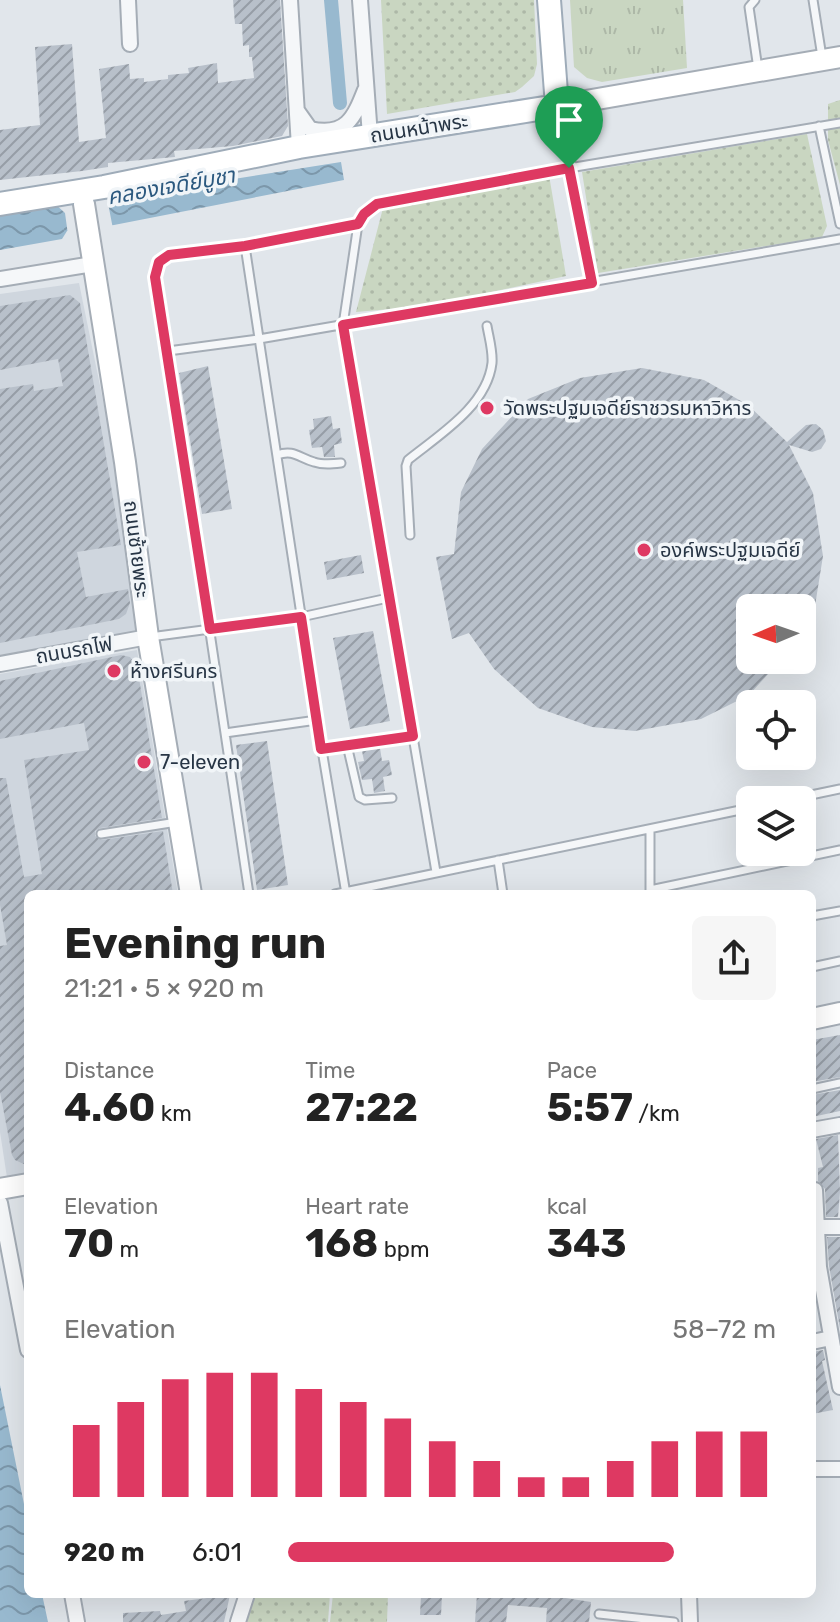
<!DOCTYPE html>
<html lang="en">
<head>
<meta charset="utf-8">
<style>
  :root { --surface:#fff; --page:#f6f6f6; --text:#222; --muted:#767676; --accent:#de3962 }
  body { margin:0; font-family:Rubik,"Noto Sans Thai",sans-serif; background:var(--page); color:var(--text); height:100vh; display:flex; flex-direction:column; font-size:30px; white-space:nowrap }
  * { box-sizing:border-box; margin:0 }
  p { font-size:26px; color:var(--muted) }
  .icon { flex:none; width:44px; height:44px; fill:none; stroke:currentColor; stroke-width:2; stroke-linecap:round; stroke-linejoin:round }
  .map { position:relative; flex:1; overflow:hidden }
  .panel { position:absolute; left:24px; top:890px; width:792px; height:708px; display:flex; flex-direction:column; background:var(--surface); border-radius:12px; box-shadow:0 8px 32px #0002 }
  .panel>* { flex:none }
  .needle { width:52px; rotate:268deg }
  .tools { position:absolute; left:736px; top:594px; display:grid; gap:16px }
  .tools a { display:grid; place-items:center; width:80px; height:80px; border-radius:12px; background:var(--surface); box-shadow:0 8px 32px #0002; font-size:40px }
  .pin { position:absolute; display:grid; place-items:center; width:68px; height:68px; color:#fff; margin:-82px -34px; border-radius:50% 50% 50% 0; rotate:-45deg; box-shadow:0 0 8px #0007 }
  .pin .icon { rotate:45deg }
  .round { display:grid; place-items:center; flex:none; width:84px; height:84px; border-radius:12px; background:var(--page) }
  .summary { display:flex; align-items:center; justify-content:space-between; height:136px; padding:0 40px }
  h1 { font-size:44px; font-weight:700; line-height:60px }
  .figures { display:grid; grid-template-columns:repeat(3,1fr); gap:12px; height:136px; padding:8px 40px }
  .figures div { display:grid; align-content:center }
  .figures b { font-size:40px; font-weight:700 }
  .figures small { font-size:22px; font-weight:400 }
  .figures p { font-size:22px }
  .chart { height:224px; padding:16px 40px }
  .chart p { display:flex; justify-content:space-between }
  .chart svg { width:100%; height:144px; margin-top:8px; stroke:var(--accent); stroke-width:6 }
  ul { padding:0 40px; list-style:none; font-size:26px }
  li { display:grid; grid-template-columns:128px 96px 1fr; align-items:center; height:60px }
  li i { height:20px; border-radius:10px; background:var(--accent) }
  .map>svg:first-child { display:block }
  .built { fill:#cfd6de }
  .grass { fill:url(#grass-dots) }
  .park { fill:url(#park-tufts) }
  .water { fill:url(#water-waves) }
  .pier { fill:#e1e6eb }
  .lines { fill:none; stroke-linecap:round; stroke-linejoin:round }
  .canal { stroke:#98b9cf; stroke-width:14 }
  .building { fill:url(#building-hatch) }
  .lane-casing { stroke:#a5adb6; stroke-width:11 }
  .street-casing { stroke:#a5adb6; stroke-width:18 }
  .secondary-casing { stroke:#a5adb6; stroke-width:24 }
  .primary-casing { stroke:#9facb9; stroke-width:26 }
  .lane { stroke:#f5f7f9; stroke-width:7 }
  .street { stroke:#f5f7f9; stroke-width:14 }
  .secondary { stroke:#fff; stroke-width:20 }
  .primary { stroke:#fff; stroke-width:22 }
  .route-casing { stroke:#fff; stroke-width:16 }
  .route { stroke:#de3962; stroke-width:10 }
  .poi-dot { fill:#de3962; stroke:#f1f5f8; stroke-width:3 }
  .labels { text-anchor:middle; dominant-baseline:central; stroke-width:7; stroke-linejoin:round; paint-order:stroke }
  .street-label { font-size:20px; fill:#273545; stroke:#f1f5f8 }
  .poi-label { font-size:20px; fill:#273545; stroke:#f1f5f8; text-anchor:start }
  .water-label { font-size:22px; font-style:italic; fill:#2c597f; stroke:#f1f5f8 }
</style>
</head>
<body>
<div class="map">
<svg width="840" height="1622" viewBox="0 0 840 1622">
  <defs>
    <pattern id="grass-dots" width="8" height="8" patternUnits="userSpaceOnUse" patternTransform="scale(2)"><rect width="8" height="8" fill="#c9d6c1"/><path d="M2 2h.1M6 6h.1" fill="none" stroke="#adb8a7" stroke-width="1.8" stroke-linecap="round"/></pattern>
    <pattern id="park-tufts" width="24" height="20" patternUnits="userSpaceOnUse" patternTransform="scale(2)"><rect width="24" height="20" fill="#c9d6c1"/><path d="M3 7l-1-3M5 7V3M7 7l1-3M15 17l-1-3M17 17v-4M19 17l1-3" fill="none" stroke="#adb8a7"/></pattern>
    <pattern id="water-waves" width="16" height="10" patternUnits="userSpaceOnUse" patternTransform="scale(2)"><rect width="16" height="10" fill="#98b9cf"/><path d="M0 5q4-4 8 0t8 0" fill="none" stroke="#7c97aa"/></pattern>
    <pattern id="building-hatch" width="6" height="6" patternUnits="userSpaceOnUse" patternTransform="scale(2)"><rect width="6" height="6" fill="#b8c0ca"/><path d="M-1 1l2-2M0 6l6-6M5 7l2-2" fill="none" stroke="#969da6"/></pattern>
  </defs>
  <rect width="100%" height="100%" fill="#e1e6eb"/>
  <path class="built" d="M 79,283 L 150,630 L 0,655 L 0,294 Z
    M 137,650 L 178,894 L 28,894 L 28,1179 L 8,1184 L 0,1132 L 0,674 Z"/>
  <path class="grass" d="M 381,0 L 534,0 L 537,64 L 534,76 L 522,87 L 515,92 L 387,114 Z
    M 840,100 L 840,185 L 828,140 L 828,104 Z
    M 807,134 L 827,226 L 822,237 L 598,273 L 582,172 Z
    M 549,175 L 566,276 L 426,306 L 356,312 L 383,208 Z
    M 254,1594 L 330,1594 L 328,1622 L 247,1622 Z
    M 333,1594 L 388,1594 L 387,1622 L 330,1622 Z"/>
  <path class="park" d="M 570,0 L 683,0 L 687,68 L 602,82 L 587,78 L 574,67 Z"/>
  <path class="water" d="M 341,162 L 344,180 L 114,225 L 67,231 L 62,239 L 0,250 L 0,216 Z
    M 0,1385 L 28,1524 L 28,1594 L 42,1594 L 48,1622 L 0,1622 Z"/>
  <path class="pier" d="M 109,194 L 108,203 L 113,229 L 69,235 L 63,241 L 68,235 L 65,213 L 54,203 Z"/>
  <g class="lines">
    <path class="canal" d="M 331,0 L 340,103"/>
  </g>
  <path class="building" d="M 233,0 L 280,0 L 288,126 L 282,136 L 233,146 L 174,151 L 175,157 L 108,163 L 108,167 L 82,171 L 0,180 L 0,130 L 40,125 L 35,47 L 72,44 L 79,142 L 106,138 L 99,69 L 129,64 L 130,79 L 144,78 L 144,82 L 168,79 L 168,75 L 189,73 L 188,68 L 217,63 L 218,83 L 254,78 L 252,57 L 249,57 L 249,45 L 243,46 L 242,24 L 235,24 Z
    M 70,295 L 80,303 L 121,545 L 77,552 L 86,597 L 128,589 L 130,603 L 126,614 L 119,619 L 0,643 L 0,389 L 33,384 L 34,391 L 63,386 L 58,359 L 0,370 L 0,306 Z
    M 208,366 L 232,509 L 202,514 L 179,373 Z
    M 642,368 L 704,380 L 748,405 L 787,442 L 806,425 L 816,424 L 823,430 L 826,441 L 821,449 L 812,452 L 789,445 L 813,493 L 823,556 L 814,612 L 802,629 L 802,608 L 750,608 L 750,660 L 781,660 L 749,695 L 701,719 L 635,731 L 592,727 L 538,708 L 494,669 L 469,633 L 452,639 L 436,557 L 454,554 L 461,492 L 482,449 L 528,399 L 580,378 Z
    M 331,416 L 333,429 L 340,428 L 342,443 L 334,445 L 335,457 L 324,457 L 322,447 L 312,448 L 309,430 L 314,429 L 313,419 Z
    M 361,555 L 364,573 L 327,580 L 324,562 Z
    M 373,631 L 390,721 L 350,729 L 333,638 Z
    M 121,655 L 130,657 L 137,666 L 162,818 L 100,828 L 95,831 L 95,836 L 102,840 L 163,831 L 173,894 L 26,894 L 28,1166 L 15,1160 L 12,1155 L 0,1092 L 0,946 L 7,945 L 0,905 L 0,778 L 6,778 L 24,877 L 42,874 L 24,760 L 89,750 L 84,723 L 0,739 L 0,681 Z
    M 267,741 L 288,885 L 257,890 L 236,745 Z
    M 380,748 L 382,761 L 389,760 L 392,775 L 383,777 L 385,791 L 374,793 L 372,779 L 362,780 L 358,762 L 364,761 L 362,751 Z
    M 840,1035 L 840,1077 L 812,1082 L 812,1040 Z
    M 840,1090 L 840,1111 L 812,1117 L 812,1095 Z
    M 838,1135 L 840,1192 L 838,1217 L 826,1217 L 825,1189 L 818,1181 L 818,1168 L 823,1167 L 816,1139 Z
    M 827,1237 L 840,1237 L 840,1329 L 829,1266 Z
    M 823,1350 L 825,1360 L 822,1361 L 833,1410 L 812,1414 L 812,1352 Z
    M 477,1594 L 540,1594 L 591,1602 L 589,1622 L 546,1622 L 547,1608 L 508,1605 L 506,1622 L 475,1622 Z
    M 230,1595 L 224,1622 L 123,1622 L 123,1613 L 160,1611 L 161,1615 L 186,1611 L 184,1601 Z
    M 421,1595 L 442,1596 L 441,1615 L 420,1615 Z"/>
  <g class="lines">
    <g class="lane-casing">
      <path id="lane" d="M 755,0 L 749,7 L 758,69
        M 813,0 L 822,57
        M 557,108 L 592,283
        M 819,126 L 840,224
        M 358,224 L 343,325 L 436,872
        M 245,246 L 317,720 L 346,894
        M 168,351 L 259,339 L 840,239
        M 277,455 C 294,449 299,458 314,462 C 323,465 332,464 341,463
        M 410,535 L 406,466 L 408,460 C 439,435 487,406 492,363 C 493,351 489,338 487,326
        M 150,637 L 301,617 L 388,598
        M 225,733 L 317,720
        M 347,745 L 359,797 L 365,800 L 392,798
        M 321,749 L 413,736
        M 787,800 L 840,789
        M 101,834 L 177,822
        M 498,860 L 503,894
        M 650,890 L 840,850
        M 650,892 L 650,830
        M 249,894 L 168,351 L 155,277 L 159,262 L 169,255 L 245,246 L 358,224 L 364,214 L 377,204 L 569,168 L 840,123
        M 335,894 L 750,808
        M 812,916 L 840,911
        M 812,967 L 840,961
        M 812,1089 L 840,1083
        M 599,1614 L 674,1622"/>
    </g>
    <g class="street-casing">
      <path id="street" d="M 128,0 L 130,44
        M 290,0 L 299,147
        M 360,0 L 370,136
        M 298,112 L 310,129 C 346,137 354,118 365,90
        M 0,279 L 93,264
        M 0,664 L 148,637
        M 812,1130 L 840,1125
        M 815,1190 L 819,1267 L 840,1387
        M 0,1203 L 28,1350
        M 812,1227 L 840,1227
        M 812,1342 L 831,1338
        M 812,1469 L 840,1469
        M 72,1594 L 77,1622
        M 689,1594 L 690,1622
        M 238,1622 L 247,1594"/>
    </g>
    <g class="secondary-casing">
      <path id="secondary" d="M 557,106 L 840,57
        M 84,204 L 125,462 L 148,637 L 191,894
        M 812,1019 L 840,1013
        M 0,1189 L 28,1184"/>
    </g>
    <g class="primary-casing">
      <path id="primary" d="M 0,204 L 104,187 L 299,147 L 557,106 L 549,0"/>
    </g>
    <use href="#lane" class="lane"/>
    <use href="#street" class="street"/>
    <use href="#secondary" class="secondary"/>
    <use href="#primary" class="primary"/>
  </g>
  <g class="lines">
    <g class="route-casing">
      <path id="route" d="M 569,168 L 592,283 L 343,325 L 413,736 L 321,749 L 301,617 L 210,629 L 155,277 L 159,262 L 169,255 L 245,246 L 358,224 L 364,214 L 377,204 Z"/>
    </g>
    <use href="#route" class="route"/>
  </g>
  <g class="poi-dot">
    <circle cx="487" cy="408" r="8"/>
    <circle cx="644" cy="550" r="8"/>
    <circle cx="114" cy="671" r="8"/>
    <circle cx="144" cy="762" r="8"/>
  </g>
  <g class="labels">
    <g class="street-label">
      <text transform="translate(419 128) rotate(-9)">ถนนหน้าพระ</text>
      <text transform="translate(137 549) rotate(83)">ถนนซ้ายพระ</text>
      <text transform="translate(74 650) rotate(-10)">ถนนรถไฟ</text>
    </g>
    <g class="poi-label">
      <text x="503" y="408">วัดพระปฐมเจดีย์ราชวรมหาวิหาร</text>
      <text x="660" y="550">องค์พระปฐมเจดีย์</text>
      <text x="130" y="671">ห้างศรีนคร</text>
      <text x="160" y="762">7-eleven</text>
    </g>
    <g class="water-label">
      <text transform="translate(171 186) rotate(-10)">คลองเจดีย์บูชา</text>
    </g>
  </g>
</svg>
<div class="tools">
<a><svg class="needle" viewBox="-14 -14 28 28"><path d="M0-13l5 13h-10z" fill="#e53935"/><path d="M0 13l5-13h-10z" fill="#767676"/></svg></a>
<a><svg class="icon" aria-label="locate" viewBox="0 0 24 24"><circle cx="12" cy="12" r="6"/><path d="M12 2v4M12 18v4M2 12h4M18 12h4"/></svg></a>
<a><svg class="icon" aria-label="layers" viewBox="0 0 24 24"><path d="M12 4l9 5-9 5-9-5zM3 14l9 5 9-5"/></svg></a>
</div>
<div class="pin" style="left:569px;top:168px;background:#1e9e55"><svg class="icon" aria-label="arrive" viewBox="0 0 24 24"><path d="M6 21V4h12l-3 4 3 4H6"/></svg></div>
<section class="panel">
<div class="summary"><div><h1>Evening run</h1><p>21:21 · 5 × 920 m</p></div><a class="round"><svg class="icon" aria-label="share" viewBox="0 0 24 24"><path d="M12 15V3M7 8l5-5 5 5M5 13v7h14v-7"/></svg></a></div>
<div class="figures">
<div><p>Distance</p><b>4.60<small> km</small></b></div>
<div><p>Time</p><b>27:22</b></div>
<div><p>Pace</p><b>5:57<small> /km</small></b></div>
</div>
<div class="figures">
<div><p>Elevation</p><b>70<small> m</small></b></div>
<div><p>Heart rate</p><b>168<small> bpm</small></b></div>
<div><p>kcal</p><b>343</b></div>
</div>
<div class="chart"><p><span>Elevation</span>58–72 m</p>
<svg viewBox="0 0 160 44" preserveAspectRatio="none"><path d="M5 44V22M15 44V15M25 44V8M35 44V6M45 44V6M55 44V11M65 44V15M75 44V20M85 44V27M95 44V33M105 44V38M115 44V38M125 44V33M135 44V27M145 44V24M155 44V24"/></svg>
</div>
<ul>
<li><b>920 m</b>6:01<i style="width:79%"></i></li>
</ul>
</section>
</div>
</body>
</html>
